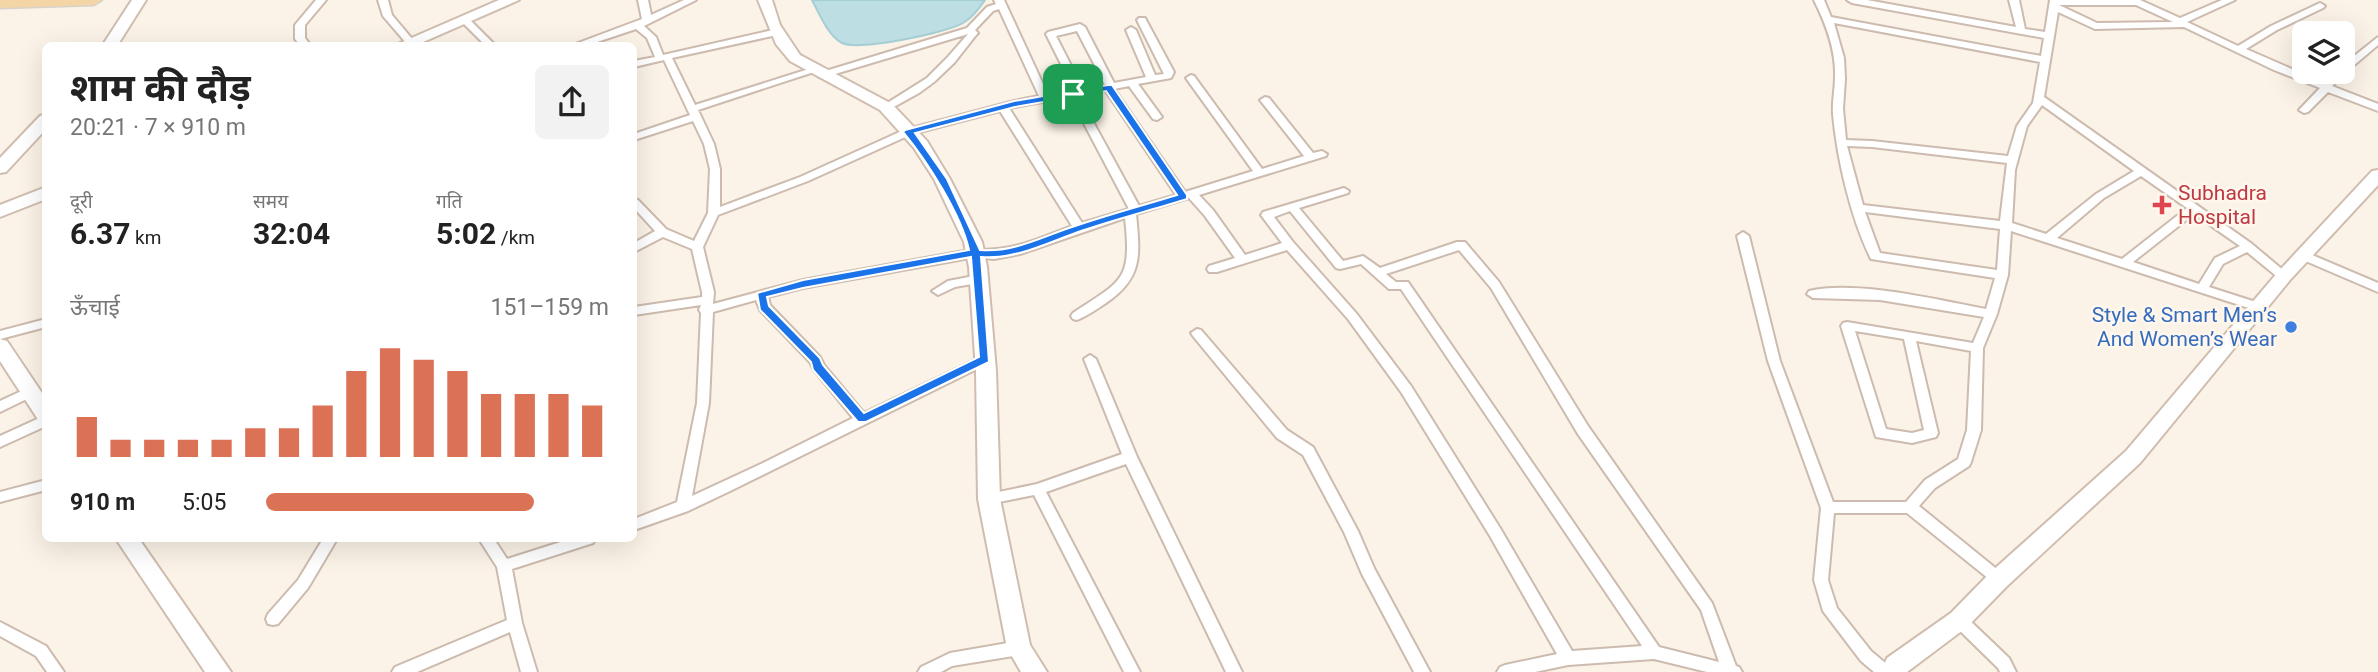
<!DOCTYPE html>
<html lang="hi">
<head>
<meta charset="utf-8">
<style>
  :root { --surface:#fff; --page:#f2f2f2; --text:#222; --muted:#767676; --accent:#db7256 }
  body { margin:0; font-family:Roboto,"Noto Sans Devanagari",sans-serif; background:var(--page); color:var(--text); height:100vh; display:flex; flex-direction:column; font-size:26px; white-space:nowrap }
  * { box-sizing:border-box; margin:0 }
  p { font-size:23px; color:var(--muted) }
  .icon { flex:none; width:38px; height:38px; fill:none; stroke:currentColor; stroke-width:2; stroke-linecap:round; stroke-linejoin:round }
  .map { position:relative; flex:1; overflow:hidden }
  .side { position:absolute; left:42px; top:42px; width:595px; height:500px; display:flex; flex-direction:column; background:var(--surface); border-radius:10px; box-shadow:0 7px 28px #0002 }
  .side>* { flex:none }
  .buttons { position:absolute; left:2292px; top:21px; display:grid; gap:14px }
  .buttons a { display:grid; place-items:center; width:63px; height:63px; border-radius:10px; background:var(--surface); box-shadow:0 7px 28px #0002; font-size:35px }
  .pin { position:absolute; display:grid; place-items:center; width:60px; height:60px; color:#fff; margin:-30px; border-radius:14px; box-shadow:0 4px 10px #0006 }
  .round { display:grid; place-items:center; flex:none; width:74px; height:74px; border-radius:10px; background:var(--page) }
  .summary { display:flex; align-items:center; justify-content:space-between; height:119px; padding:0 28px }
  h1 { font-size:38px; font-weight:700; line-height:52px }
  .metrics { display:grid; grid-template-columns:repeat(3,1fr); gap:10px; height:119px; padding:7px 28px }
  .metrics div { display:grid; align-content:center }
  .metrics b { font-size:30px; font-weight:700 }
  .metrics small { font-size:19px; font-weight:400 }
  .metrics p { font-size:19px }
  .chart { height:196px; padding:14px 28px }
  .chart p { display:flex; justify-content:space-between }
  .chart svg { width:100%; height:126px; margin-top:7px; stroke:var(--accent); stroke-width:6 }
  ul { padding:0 28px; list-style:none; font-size:23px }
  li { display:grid; grid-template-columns:112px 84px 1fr; align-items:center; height:52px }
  li i { height:18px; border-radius:9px; background:var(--accent) }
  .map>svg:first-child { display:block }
  .water { fill:#bddee3; stroke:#a4cdd4; stroke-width:2 }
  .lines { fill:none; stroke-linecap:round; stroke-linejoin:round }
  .street-casing { stroke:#ccbbae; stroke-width:4 }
  .secondary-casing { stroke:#d0bdaf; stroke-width:4 }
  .primary-casing { stroke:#d8d1cd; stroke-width:3 }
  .street { fill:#fff; fill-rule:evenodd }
  .secondary { fill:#fff; fill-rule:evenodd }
  .primary { fill:#f4d5a5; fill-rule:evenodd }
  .route { fill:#1a73e8; stroke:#fff; stroke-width:2; fill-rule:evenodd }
  .health-dot { fill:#e0444e; stroke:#fef7ed; stroke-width:2.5 }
  .shop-dot { fill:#3f7fe0; stroke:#fef7ed; stroke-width:2.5 }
  .labels { text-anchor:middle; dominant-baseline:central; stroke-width:5; stroke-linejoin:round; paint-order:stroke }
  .health-label { font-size:21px; fill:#be3a42; stroke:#fef7ed; text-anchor:start }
  .shop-label { font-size:21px; fill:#366cbe; stroke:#fef7ed; text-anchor:end }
</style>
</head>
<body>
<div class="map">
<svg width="2378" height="672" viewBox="0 0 2378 672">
  <rect width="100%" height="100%" fill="#fbf3e7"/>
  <path class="water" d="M 812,0 L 985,0 C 979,9 972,18 963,23 C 946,33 859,51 842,43 C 828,36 819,13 812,0 Z"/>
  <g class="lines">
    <g class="street-casing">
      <path id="street" d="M 316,0 L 326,0 L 305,25 L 305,38 L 311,46 L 301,46 L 295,39 L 295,25 Z
        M 378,0 L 388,0 L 392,15 L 413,40 L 413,44 L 407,44 L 383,16 Z
        M 638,0 L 648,0 L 651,15 L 684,0 L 696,0 L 644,26 L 656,37 L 663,55 L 777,29 L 782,32 L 777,35 L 672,58 L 695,105 L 812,68 L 818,68 L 820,70 L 698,110 L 714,144 L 720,169 L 720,207 L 800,177 L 904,130 L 1014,101 L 1039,96 L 999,9 L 993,11 L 975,30 L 978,33 L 976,35 L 954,63 L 934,82 L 919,93 L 890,109 L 886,110 L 881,107 L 927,78 L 947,58 L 968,34 L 825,77 L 819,77 L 819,73 L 967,28 L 987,7 L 996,4 L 994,0 L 1004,0 L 1048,95 L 1074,90 L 1046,34 L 1048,32 L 1080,24 L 1085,27 L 1114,83 L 1146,77 L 1126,30 L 1131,27 L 1136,30 L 1155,75 L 1164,74 L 1137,20 L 1139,18 L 1145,18 L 1174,72 L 1171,78 L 1138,84 L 1162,117 L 1157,120 L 1153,119 L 1129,86 L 1114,89 L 1185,192 L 1253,171 L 1186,78 L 1191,75 L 1194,76 L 1262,169 L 1304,156 L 1260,100 L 1265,97 L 1269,98 L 1313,153 L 1322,151 L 1327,154 L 1326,156 L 1199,195 L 1213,210 L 1245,255 L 1282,243 L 1261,215 L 1263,212 L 1344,188 L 1349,191 L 1348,193 L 1299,208 L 1343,261 L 1363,256 L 1380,268 L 1457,242 L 1465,242 L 1499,282 L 1588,426 L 1712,603 L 1736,666 L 1739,667 L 1742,672 L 1707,672 L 1654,659 L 1568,665 L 1535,672 L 1497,672 L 1500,667 L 1505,665 L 1557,654 L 1490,536 L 1401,392 L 1348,319 L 1287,250 L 1217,272 L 1209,272 L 1207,269 L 1209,266 L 1235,258 L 1205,216 L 1189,198 L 1136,214 C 1140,255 1143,278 1106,303 C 1097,309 1087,316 1077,320 L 1073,319 L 1071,316 L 1073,313 C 1122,280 1132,282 1125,218 L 1020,254 L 994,259 L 975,257 L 803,288 L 768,297 L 770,305 L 820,357 L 824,365 L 864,413 L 981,357 L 989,357 L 991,360 L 989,363 L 728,492 L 688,511 L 634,530 L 634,519 L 677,502 L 697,403 L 701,313 L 699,310 L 701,305 L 634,315 L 634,307 L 702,297 L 702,292 L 692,249 L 663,237 L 634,252 L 634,243 L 655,231 L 634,208 L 634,199 L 638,200 L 666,229 L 694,241 L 708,213 L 710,169 L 704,144 L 693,121 L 634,140 L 634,134 L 690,115 L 664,60 L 634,67 L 634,61 L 655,57 L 647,38 L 636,29 L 585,46 L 570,46 L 642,19 ZM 1077,31 L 1105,85 L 1083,89 L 1056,36 ZM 1105,90 L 1176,195 L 1139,206 L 1079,96 ZM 1070,97 L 1129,209 L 1082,223 L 1009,108 ZM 1000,111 L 1072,226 C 1040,238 1010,253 975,249 L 803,280 L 713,304 L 714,292 L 703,247 L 718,215 L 808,181 L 912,134 ZM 1290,211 L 1336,268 L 1340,269 L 1361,264 L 1389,289 L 1401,289 L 1642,646 L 1572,651 L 1500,528 L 1411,386 L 1356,313 L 1293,242 L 1274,217 ZM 1459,250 L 1491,288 L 1578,434 L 1701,610 L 1719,662 L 1659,647 L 1408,282 L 1396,282 L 1386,274 ZM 756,300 L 760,310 L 810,362 L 814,370 L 853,418 L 763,463 L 692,496 L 709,403 L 713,312 Z
        M 1814,0 L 1824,0 L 1831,17 L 2041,56 L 2044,38 L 1852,3 L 1847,0 L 1867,0 L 2016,27 L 2009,0 L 2019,0 L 2025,29 L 2045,32 L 2050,0 L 2140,0 L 2180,18 L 2222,0 L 2235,0 L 2187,22 L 2238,46 L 2271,26 L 2320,3 L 2325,6 L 2323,8 L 2277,30 L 2246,49 L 2324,83 L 2336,72 L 2343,72 L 2343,65 L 2378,37 L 2378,45 L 2346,72 L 2332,86 L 2378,104 L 2378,111 L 2328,92 L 2308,112 L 2304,113 L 2299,110 L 2320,88 L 2274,70 L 2184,27 L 2095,29 L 2058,12 L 2044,97 L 2252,244 L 2290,276 L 2284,280 L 2280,279 L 2247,252 L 2223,264 L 2209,287 L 2262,304 L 2264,307 L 2258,311 L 2011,231 L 2008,275 L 1997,314 L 1983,348 L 1981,430 L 1971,462 L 1969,466 L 1935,488 L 1919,506 L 2004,575 L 2006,579 L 2004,583 L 1999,585 L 1994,583 L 1907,513 L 1834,513 L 1828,580 L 1837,608 L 1871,651 L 1890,667 L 1893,672 L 1874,672 L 1861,661 L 1823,611 L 1814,580 L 1821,508 L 1768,361 L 1737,236 L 1743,232 L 1749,236 L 1780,361 L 1833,502 L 1906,502 L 1925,480 L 1958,459 L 1967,430 L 1971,351 L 1916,341 L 1938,433 L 1936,437 L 1912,443 L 1876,437 L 1841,326 L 1843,323 L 1847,322 L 1973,343 L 1984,317 L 1880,300 L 1813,298 L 1807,294 L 1809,291 C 1856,280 1938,300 1986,309 L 1995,278 L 1871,259 C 1851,219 1837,159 1833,114 C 1832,102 1835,90 1835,77 C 1836,50 1826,24 1814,0 ZM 2059,5 L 2136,5 L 2173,22 L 2097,23 ZM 1834,23 L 2040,62 L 2033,103 L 2017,126 L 2008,156 L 1872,141 L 1846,140 L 1843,109 L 1845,79 L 1844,58 ZM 2042,105 L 2134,171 L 2096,194 L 2046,234 L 2012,223 L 2015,170 L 2027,126 ZM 1847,146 L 1872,147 L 2007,163 L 2000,221 L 1863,205 ZM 2141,176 L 2187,208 L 2122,259 L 2057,238 L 2104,198 ZM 1865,212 L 2000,229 L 1997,270 L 1880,253 ZM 2194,214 L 2240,246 L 2215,258 L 2199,284 L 2133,262 ZM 1855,331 L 1904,339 L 1924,430 L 1912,433 L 1886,429 Z
        M 464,16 L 467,17 L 496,46 L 486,46 L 459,19 Z
        M 2305,252 L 2378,283 L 2378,292 L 2301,259 L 2299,256 L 2301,253 Z
        M 979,275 L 985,279 L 983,282 L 955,287 L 938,295 L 932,291 L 948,281 Z
        M 46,319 L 46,327 L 0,339 L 0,331 Z
        M 1197,329 L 1201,330 L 1287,430 L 1313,447 L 1358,531 L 1374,568 L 1430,672 L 1414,672 L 1362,574 L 1344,532 L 1303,455 L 1277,438 L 1193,336 L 1191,333 Z
        M 1090,355 L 1096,359 L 1137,457 L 1242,672 L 1226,672 L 1126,464 L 1046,492 L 1140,672 L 1124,672 L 1034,495 L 989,504 L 984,503 L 982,499 L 984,495 L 989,494 L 1037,484 L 1122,454 L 1084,359 Z
        M 30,387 L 35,389 L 36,392 L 35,395 L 0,412 L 0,401 Z
        M 46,415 L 46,426 L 0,447 L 0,436 Z
        M 46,480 L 46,490 L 0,502 L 0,492 Z
        M 323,539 L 337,539 L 308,588 L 278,624 L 273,625 L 268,624 L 266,619 L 268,614 L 298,580 Z
        M 479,539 L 494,539 L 507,559 L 570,539 L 595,539 L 593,543 L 512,569 L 522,623 L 537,672 L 521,672 L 510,632 L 417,672 L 392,672 L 395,667 L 507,620 L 497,567 Z
        M 1959,614 L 1964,615 L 2009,658 L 2016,672 L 2000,672 L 1998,668 L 1954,625 L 1952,620 L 1954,615 Z
        M 0,622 L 46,646 L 64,672 L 47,672 L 36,656 L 0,636 Z
        M 1019,641 L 1024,643 L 1027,648 L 1024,653 L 1019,655 L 952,666 L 941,672 L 918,672 L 921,667 L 950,653 Z"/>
    </g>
    <g class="secondary-casing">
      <path id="secondary" d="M 132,0 L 146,0 L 117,46 L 102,46 Z
        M 499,0 L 519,0 L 414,46 L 393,46 Z
        M 758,0 L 772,0 L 780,25 L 800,55 L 892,104 L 927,141 L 950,179 L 982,242 L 987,267 L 996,371 L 1000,499 L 1030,645 L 1047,672 L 1021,672 L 1007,648 L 978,499 L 976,371 L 969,267 L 964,242 L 934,179 L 914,148 L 880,110 L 790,61 L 776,44 Z
        M 46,114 L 46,129 L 6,172 L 0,173 L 0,158 L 40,116 Z
        M 2378,170 L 2378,185 L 2290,280 L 2140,463 L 2007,586 L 1967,627 L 1907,672 L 1881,672 L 1887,658 L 1951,613 L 1991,572 L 2126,451 L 2278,272 L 2372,171 Z
        M 46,187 L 46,199 L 0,217 L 0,205 Z
        M 0,339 L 7,341 L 46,399 L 46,424 L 39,421 L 0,361 Z
        M 116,539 L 139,539 L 231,672 L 205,672 Z"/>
    </g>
    <g class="primary-casing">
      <path id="primary" d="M 0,0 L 102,0 L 94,5 L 0,8 Z"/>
    </g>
    <use href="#street" class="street"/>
    <use href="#secondary" class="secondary"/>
    <use href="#primary" class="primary"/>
  </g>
  <path class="route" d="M 1108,85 L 1112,85 L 1187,195 L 1187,199 C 1152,210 1116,219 1081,231 C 1049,242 1016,260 981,257 L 989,362 L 866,422 L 858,422 L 813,370 L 811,362 L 760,310 L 757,293 L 803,280 L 969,250 C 961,214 927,161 903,132 L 905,130 L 1014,101 ZM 1106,91 L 1177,195 C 1144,205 1111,214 1078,225 C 1045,235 1015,253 980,250 L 947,179 L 915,133 L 1015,107 ZM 971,257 L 979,357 L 864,413 L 823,365 L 820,358 L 769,306 L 767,297 L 803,288 Z"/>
  <path class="health-dot" d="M2158.5 194.5h7v7h7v7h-7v7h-7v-7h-7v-7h7z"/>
  <circle class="shop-dot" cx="2291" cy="327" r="7"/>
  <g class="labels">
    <g class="health-label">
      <text x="2178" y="193">Subhadra<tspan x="2178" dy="24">Hospital</tspan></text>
    </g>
    <g class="shop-label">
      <text x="2277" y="315">Style &amp; Smart Men’s<tspan x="2277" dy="24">And Women’s Wear</tspan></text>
    </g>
  </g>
</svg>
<div class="buttons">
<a><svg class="icon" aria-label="layers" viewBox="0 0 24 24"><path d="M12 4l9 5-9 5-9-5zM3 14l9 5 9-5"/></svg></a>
</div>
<div class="pin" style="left:1073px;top:94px;background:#1e9e55"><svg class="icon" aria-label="arrive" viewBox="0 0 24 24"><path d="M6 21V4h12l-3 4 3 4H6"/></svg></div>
<section class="side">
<div class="summary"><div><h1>शाम की दौड़</h1><p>20:21 · 7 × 910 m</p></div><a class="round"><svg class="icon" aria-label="share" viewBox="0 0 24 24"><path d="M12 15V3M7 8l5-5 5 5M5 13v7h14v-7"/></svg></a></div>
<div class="metrics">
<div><p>दूरी</p><b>6.37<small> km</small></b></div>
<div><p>समय</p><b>32:04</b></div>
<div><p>गति</p><b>5:02<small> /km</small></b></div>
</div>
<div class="chart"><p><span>ऊँचाई</span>151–159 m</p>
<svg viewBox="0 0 160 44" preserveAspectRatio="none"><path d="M5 44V30M15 44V38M25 44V38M35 44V38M45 44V38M55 44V34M65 44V34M75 44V26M85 44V14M95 44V6M105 44V10M115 44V14M125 44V22M135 44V22M145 44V22M155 44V26"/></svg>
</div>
<ul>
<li><b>910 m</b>5:05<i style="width:78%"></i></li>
</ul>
</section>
</div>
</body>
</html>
